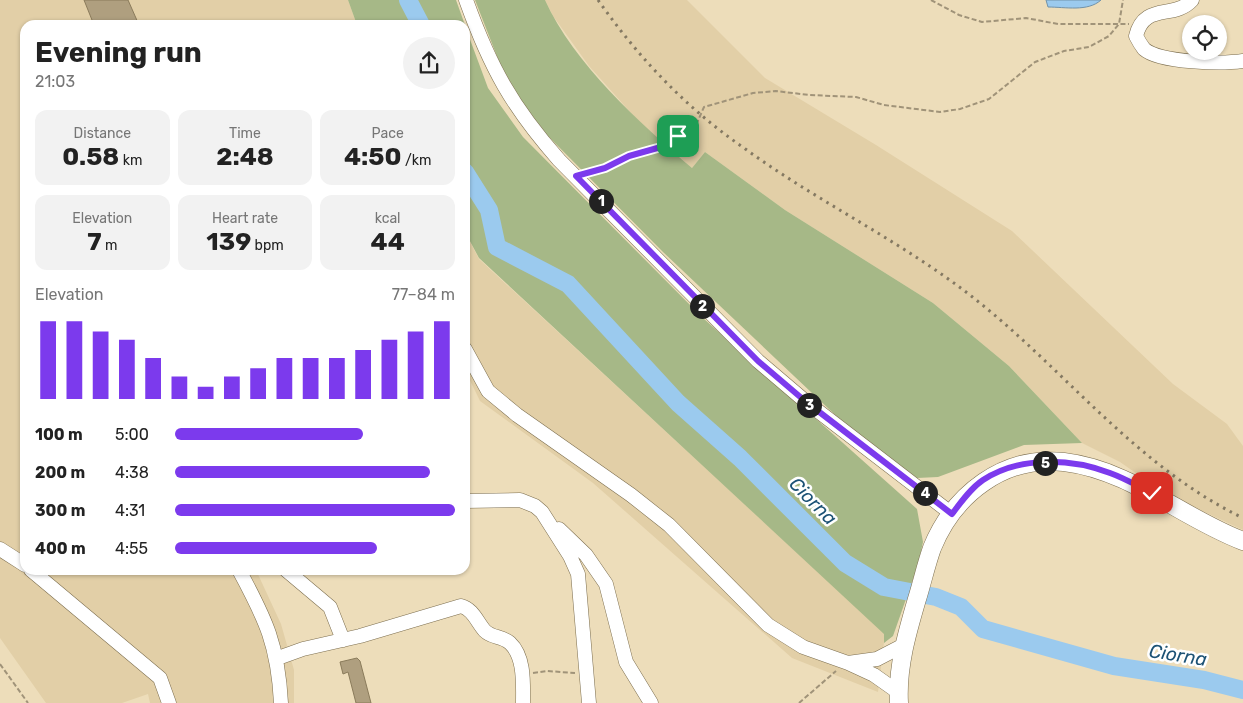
<!DOCTYPE html>
<html lang="en">
<head>
<meta charset="utf-8">
<style>
  :root { --surface:#fff; --page:#f2f2f2; --text:#222; --muted:#767676; --accent:#7c3aed }
  body { margin:0; font-family:Rubik,sans-serif; background:var(--page); color:var(--text); height:100vh; display:flex; flex-direction:column; font-size:19px; white-space:nowrap }
  * { box-sizing:border-box; margin:0 }
  p { font-size:16px; color:var(--muted) }
  .icon { flex:none; width:28px; height:28px; fill:none; stroke:currentColor; stroke-width:2; stroke-linecap:round; stroke-linejoin:round }
  .map { position:relative; flex:1; overflow:hidden }
  .panel { position:absolute; left:20px; top:20px; width:450px; height:555px; display:flex; flex-direction:column; background:var(--surface); border-radius:15px; box-shadow:0 1px 4px #0004 }
  .panel>* { flex:none }
  .tools { position:absolute; left:1182px; top:15px; display:grid; gap:10px }
  .tools a { display:grid; place-items:center; width:45px; height:45px; border-radius:50%; background:var(--surface); box-shadow:0 1px 4px #0004; font-size:25px }
  .pin { position:absolute; display:grid; place-items:center; width:42px; height:42px; color:#fff; margin:-21px; border-radius:10px; box-shadow:0 2px 8px #0006 }
  .km { position:absolute; width:25px; height:25px; margin:-12px; border-radius:50%; background:#222; color:#fff; font-size:14px; line-height:25px; text-align:center }
  .round { display:grid; place-items:center; flex:none; width:52px; height:52px; border-radius:26px; background:var(--page) }
  .overview { display:flex; align-items:center; justify-content:space-between; height:85px; padding:0 15px }
  h1 { font-size:28px; font-weight:700; line-height:38px }
  .stats { display:grid; grid-template-columns:repeat(3,1fr); gap:8px; height:85px; padding:5px 15px }
  .stats div { display:grid; align-content:center; border-radius:12px; background:var(--page); text-align:center }
  .stats b { font-size:25px; font-weight:700 }
  .stats small { font-size:14px; font-weight:400 }
  .stats p { font-size:14px }
  .chart { height:140px; padding:10px 15px }
  .chart p { display:flex; justify-content:space-between }
  .chart svg { width:100%; height:90px; margin-top:5px; stroke:var(--accent); stroke-width:6 }
  ul { padding:0 15px; list-style:none; font-size:16px }
  li { display:grid; grid-template-columns:80px 60px 1fr; align-items:center; height:38px }
  li i { height:12px; border-radius:6px; background:var(--accent) }
  .map>svg:first-child { display:block }
  .built { fill:#e2cfa7 }
  .forest { fill:#a6b887 }
  .water { fill:#9bcaee; stroke:#7292a8 }
  .lines { fill:none; stroke-linecap:round; stroke-linejoin:round }
  .river { stroke:#9bcaee; stroke-width:18 }
  .building { fill:#af9f7f; stroke:#8a7b5b }
  .minor-casing { stroke:#7d6f50; stroke-width:15 }
  .major-casing { stroke:#7d6f50; stroke-width:19 }
  .path { stroke:#a09379; stroke-width:2; stroke-dasharray:5 2.5; stroke-linecap:butt }
  .minor { stroke:#fff; stroke-width:14 }
  .major { stroke:#fff; stroke-width:18 }
  .rail { stroke:#847962; stroke-width:3; stroke-dasharray:2.5 5; stroke-linecap:butt }
  .route-casing { stroke:#fff; stroke-width:10 }
  .route { stroke:#7c3aed; stroke-width:6 }
  .labels { text-anchor:middle; dominant-baseline:central; stroke-width:5; stroke-linejoin:round; paint-order:stroke }
  .water-label { font-size:19px; font-style:italic; fill:#1c5275; stroke:#fff }
</style>
</head>
<body>
<div class="map">
<svg width="1243" height="703" viewBox="0 0 1243 703">
  <rect width="100%" height="100%" fill="#edddba"/>
  <path class="built" d="M 0,0 L 348,0 L 357,25 L 25,25 L 25,570 L 256,570 L 281,624 L 294,670 L 294,703 L 150,703 L 148,694 L 122,703 L 46,703 L 0,638 Z
    M 545,0 L 687,0 L 765,78 L 876,145 L 1012,231 L 1173,384 L 1227,424 L 1243,446 L 1243,530 L 1188,504 L 1153,485 L 1120,462 L 1082,443 L 1009,366 L 933,303 L 785,210 L 705,152 L 692,168 L 640,123 L 589,66 L 553,16 Z
    M 465,232 L 479,259 L 885,634 L 878,692 L 792,658 L 593,483 L 480,401 L 465,370 Z"/>
  <path class="forest" d="M 348,0 L 456,0 L 465,25 L 357,25 Z
    M 475,0 L 545,0 C 574,64 640,123 692,168 L 705,152 L 785,210 L 933,303 L 1009,366 L 1082,443 L 1024,445 L 938,477 L 917,478 L 849,428 L 663,252 L 547,135 L 521,101 L 500,64 Z
    M 465,26 L 488,88 L 523,137 L 703,318 L 917,509 L 923,542 L 918,565 L 893,636 L 884,643 L 884,634 L 479,258 L 465,232 Z"/>
  <path class="water" d="M 1046,0 L 1101,0 C 1088,12 1065,7 1048,7 Z"/>
  <g class="lines">
    <path class="river" d="M 408,0 L 421,25
      M 465,172 L 489,210 L 497,247 L 568,284 L 678,403 L 740,458 L 845,563 L 884,587 L 936,597 L 961,607 L 983,629 L 1114,666 L 1204,680 L 1243,690"/>
  </g>
  <path class="building" d="M 84,0 L 128,0 L 139,25 L 94,25 Z
    M 357,658 L 360,661 L 371,703 L 356,703 L 348,672 L 343,674 L 340,662 Z"/>
  <g class="lines">
    <g class="minor-casing">
      <path id="minor" d="M 466,0 C 490,67 512,107 559,160 L 758,361 L 805,401 L 952,514
        M 1192,0 C 1174,20 1144,2 1136,36 C 1138,40 1141,45 1144,49 C 1160,63 1223,64 1243,61
        M 465,349 L 488,391 L 517,415 L 631,495 L 669,525 L 768,625 L 803,647 L 848,663 L 877,659 L 904,645
        M 465,501 L 520,500 L 535,506 L 542,512 L 570,556 L 578,574 L 589,703
        M 559,529 L 586,555 L 606,584 L 626,662 L 651,703
        M 0,549 L 25,565
        M 31,570 L 160,678 L 169,703
        M 239,570 C 266,620 278,645 281,703
        M 286,570 L 330,607 L 343,640
        M 278,658 L 303,649 L 360,636 L 461,606 C 473,609 477,622 485,631 C 492,638 502,636 510,643 C 525,657 523,684 523,703
        M 848,663 L 874,675 L 898,692"/>
    </g>
    <g class="major-casing">
      <path id="major" d="M 899,703 C 897,667 907,633 917,599 C 922,583 926,565 932,548 C 954,494 1004,455 1064,462 C 1131,470 1182,518 1243,541"/>
    </g>
    <path class="path" d="M 931,0 L 959,15 L 982,22 L 1026,18 L 1058,24 L 1129,24
      M 588,173 L 605,169 L 629,156 L 661,147 L 696,125 L 704,107 L 753,93 L 776,91 L 809,95 L 856,97 L 884,105 L 940,112 L 960,109 L 989,99 L 1035,62 L 1064,51 L 1089,47 L 1109,36 L 1119,24 L 1123,0
      M 0,664 L 28,703
      M 533,673 L 547,671 L 575,673
      M 799,703 L 836,671"/>
    <use href="#minor" class="minor"/>
    <use href="#major" class="major"/>
    <path class="rail" d="M 598,0 C 638,57 686,108 744,148 C 818,202 903,242 975,299 C 1066,371 1136,466 1243,518"/>
  </g>
  <g class="lines">
    <g class="route-casing">
      <path id="route" d="M 678,136 L 661,147 L 629,156 L 605,168 L 576,176 L 758,361 L 805,401 L 952,514 C 961,502 971,488 983,480 C 1020,456 1070,458 1110,473 C 1124,478 1138,486 1152,493"/>
    </g>
    <use href="#route" class="route"/>
  </g>
  <g class="labels">
    <g class="water-label">
      <text transform="translate(813 501) rotate(45)">Ciorna</text>
      <text transform="translate(1178 655) rotate(9)">Ciorna</text>
    </g>
  </g>
</svg>
<div class="tools">
<a><svg class="icon" aria-label="locate" viewBox="0 0 24 24"><circle cx="12" cy="12" r="6"/><path d="M12 2v4M12 18v4M2 12h4M18 12h4"/></svg></a>
</div>
<div class="pin" style="left:678px;top:136px;background:#1e9e55"><svg class="icon" aria-label="arrive" viewBox="0 0 24 24"><path d="M6 21V4h12l-3 4 3 4H6"/></svg></div>
<div class="pin" style="left:1152px;top:493px;background:#d93025"><svg class="icon" aria-label="check" viewBox="0 0 24 24"><path d="M5 12l5 5 9-10"/></svg></div>
<b class="km" style="left:601px;top:201px">1</b>
<b class="km" style="left:702px;top:306px">2</b>
<b class="km" style="left:809px;top:405px">3</b>
<b class="km" style="left:925px;top:493px">4</b>
<b class="km" style="left:1045px;top:463px">5</b>
<section class="panel">
<div class="overview"><div><h1>Evening run</h1><p>21:03</p></div><a class="round"><svg class="icon" aria-label="share" viewBox="0 0 24 24"><path d="M12 15V3M7 8l5-5 5 5M5 13v7h14v-7"/></svg></a></div>
<div class="stats">
<div><p>Distance</p><b>0.58<small> km</small></b></div>
<div><p>Time</p><b>2:48</b></div>
<div><p>Pace</p><b>4:50<small> /km</small></b></div>
</div>
<div class="stats">
<div><p>Elevation</p><b>7<small> m</small></b></div>
<div><p>Heart rate</p><b>139<small> bpm</small></b></div>
<div><p>kcal</p><b>44</b></div>
</div>
<div class="chart"><p><span>Elevation</span>77–84 m</p>
<svg viewBox="0 0 160 44" preserveAspectRatio="none"><path d="M5 44V6M15 44V6M25 44V11M35 44V15M45 44V24M55 44V33M65 44V38M75 44V33M85 44V29M95 44V24M105 44V24M115 44V24M125 44V20M135 44V15M145 44V11M155 44V6"/></svg>
</div>
<ul>
<li><b>100 m</b>5:00<i style="width:67%"></i></li>
<li><b>200 m</b>4:38<i style="width:91%"></i></li>
<li><b>300 m</b>4:31<i style="width:100%"></i></li>
<li><b>400 m</b>4:55<i style="width:72%"></i></li>
</ul>
</section>
</div>
</body>
</html>
